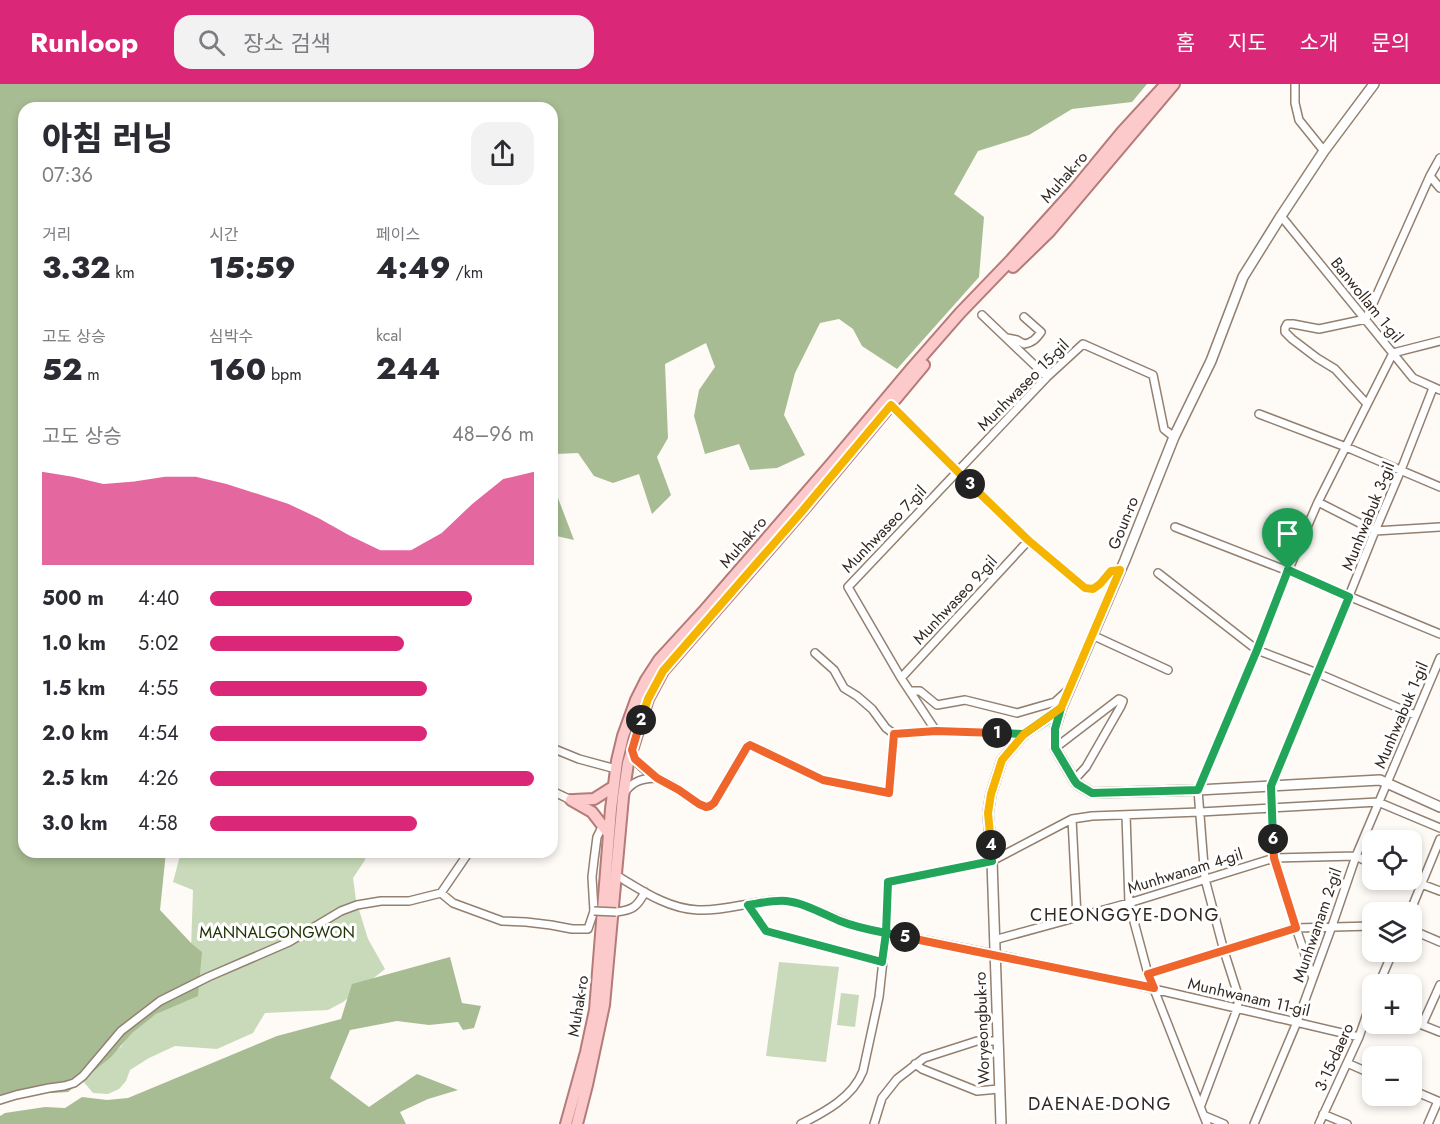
<!DOCTYPE html>
<html lang="ko">
<head>
<meta charset="utf-8">
<style>
  :root { --surface:#fff; --page:#f2f2f3; --text:#2b2b33; --muted:#7c7c81; --accent:#db2777 }
  body { margin:0; font-family:Jost,"Noto Sans KR",sans-serif; background:var(--page); color:var(--text); height:100vh; display:flex; flex-direction:column; font-size:22px; white-space:nowrap }
  * { box-sizing:border-box; margin:0 }
  p { font-size:20px; color:var(--muted) }
  .icon { flex:none; width:33px; height:33px; fill:none; stroke:currentColor; stroke-width:2; stroke-linecap:round; stroke-linejoin:round }
  .map { position:relative; flex:1; overflow:hidden }
  .details { position:absolute; left:18px; top:18px; width:540px; height:756px; display:flex; flex-direction:column; background:var(--surface); border-radius:18px; box-shadow:0 3px 9px #0003 }
  .details>* { flex:none }
  .buttons { position:absolute; left:1362px; top:746px; display:grid; gap:12px }
  .buttons a { display:grid; place-items:center; width:60px; height:60px; border-radius:12px; background:var(--surface); box-shadow:0 3px 9px #0003; font-size:30px }
  .pin { position:absolute; display:grid; place-items:center; width:51px; height:51px; color:#fff; margin:-62px -26px; border-radius:50% 50% 50% 0; rotate:-45deg; box-shadow:0 0 6px #0007 }
  .pin .icon { rotate:45deg }
  .km { position:absolute; width:30px; height:30px; margin:-15px; border-radius:50%; background:#222; color:#fff; font-size:16px; line-height:30px; text-align:center }
  .round { display:grid; place-items:center; flex:none; width:63px; height:63px; border-radius:18px; background:var(--page) }
  .summary { display:flex; align-items:center; justify-content:space-between; height:102px; padding:0 24px }
  h1 { font-size:33px; font-weight:800; line-height:45px }
  .figures { display:grid; grid-template-columns:repeat(3,1fr); gap:9px; height:102px; padding:6px 24px }
  .figures div { display:grid; align-content:center }
  .figures b { font-size:30px; font-weight:800 }
  .figures small { font-size:16px; font-weight:400 }
  .figures p { font-size:16px }
  .chart { height:168px; padding:12px 24px }
  .chart p { display:flex; justify-content:space-between }
  .chart svg { width:100%; height:108px; margin-top:6px; fill:var(--accent); opacity:.7 }
  ul { padding:0 24px; list-style:none; font-size:20px }
  li { display:grid; grid-template-columns:96px 72px 1fr; align-items:center; height:45px }
  li i { height:15px; border-radius:8px; background:var(--accent) }
  header { display:flex; align-items:center; gap:36px; box-sizing:border-box; height:84px; padding:0 30px; background:var(--accent); color:#fff }
  header strong { font-size:28px }
  nav { display:flex; gap:33px; margin-inline-start:auto; font-size:21px }
  .search { width:420px; height:54px; background:var(--page); display:flex; align-items:center; gap:15px; box-sizing:border-box; padding:0 21px; border-radius:18px; color:var(--muted); font-size:22px }
  .map>svg:first-child { display:block }
  .green { fill:#c8dab9 }
  .forest { fill:#a7bc93 }
  .lines { fill:none; stroke-linecap:round; stroke-linejoin:round }
  .minor-casing { stroke:#938070; stroke-width:10 }
  .secondary-casing { stroke:#938070; stroke-width:12 }
  .primary-casing { stroke:#b47b78; stroke-width:14 }
  .minor { stroke:#fff; stroke-width:7 }
  .secondary { stroke:#fff; stroke-width:9 }
  .primary { stroke:#fccaca; stroke-width:10 }
  .minor-bridge-casing { stroke:#938070; stroke-width:10; stroke-linecap:butt }
  .minor-bridge { stroke:#fff; stroke-width:7 }
  .split-1-casing { stroke:#fff; stroke-width:12 }
  .split-2-casing { stroke:#fff; stroke-width:12 }
  .split-3-casing { stroke:#fff; stroke-width:12 }
  .split-4-casing { stroke:#fff; stroke-width:12 }
  .split-5-casing { stroke:#fff; stroke-width:12 }
  .split-6-casing { stroke:#fff; stroke-width:12 }
  .split-7-casing { stroke:#fff; stroke-width:12 }
  .split-1 { stroke:#22a559; stroke-width:8 }
  .split-2 { stroke:#f0652b; stroke-width:8 }
  .split-3 { stroke:#f5b400; stroke-width:8 }
  .split-4 { stroke:#f5b400; stroke-width:8 }
  .split-5 { stroke:#22a559; stroke-width:8 }
  .split-6 { stroke:#f0652b; stroke-width:8 }
  .split-7 { stroke:#22a559; stroke-width:8 }
  .labels { text-anchor:middle; dominant-baseline:central; stroke-width:6; stroke-linejoin:round; paint-order:stroke }
  .street-label { font-size:16px; fill:#312922; stroke:#fff }
  .park-label { font-size:16px; fill:#1e3203; stroke:#fff }
  .neighbourhood-label { font-size:18px; letter-spacing:1.5px; fill:#312922; stroke:#fff }
</style>
</head>
<body>
<header>
<strong>Runloop</strong>
<div class="search"><svg class="icon" aria-label="search" viewBox="0 0 24 24"><circle cx="10" cy="10" r="6"/><path d="M15 15l6 6"/></svg>장소 검색</div>
<nav><a>홈</a><a>지도</a><a>소개</a><a>문의</a></nav>
</header>
<div class="map">
<svg width="1440" height="1040" viewBox="0 0 1440 1040">
  <rect width="100%" height="100%" fill="#fefaf6"/>
  <path class="green" d="M 181,768 L 366,768 L 365,776 L 353,794 L 356,816 L 368,855 L 385,885 L 343,918 L 328,926 L 265,929 L 253,949 L 217,965 L 175,962 L 149,974 L 130,986 L 126,997 L 119,1005 L 108,1010 L 93,1009 L 82,996 L 96,978 L 121,963 L 135,942 L 192,910 L 191,865 L 193,806 L 173,798 Z
    M 779,878 L 839,883 L 826,978 L 766,972 Z
    M 841,909 L 859,911 L 855,943 L 837,941 Z"/>
  <path class="forest" d="M 0,0 L 1147,0 L 1132,18 L 1072,25 L 1029,51 L 978,67 L 954,110 L 984,133 L 979,193 L 897,285 L 862,262 L 853,245 L 839,235 L 820,239 L 795,289 L 784,331 L 805,371 L 777,384 L 750,386 L 739,360 L 705,370 L 694,332 L 699,306 L 715,283 L 706,259 L 665,280 L 668,354 L 657,373 L 671,411 L 652,430 L 639,390 L 613,399 L 594,392 L 578,369 L 556,370 L 552,374 L 552,24 L 24,24 L 24,768 L 166,768 L 160,826 L 192,860 L 202,868 L 198,912 L 156,930 L 132,949 L 111,973 L 68,1008 L 53,1009 L 30,1009 L 0,1017 Z
    M 552,405 L 558,414 L 574,456 L 552,451 Z
    M 450,873 L 462,919 L 481,922 L 474,944 L 463,946 L 458,938 L 429,941 L 397,937 L 350,946 L 330,994 L 369,1023 L 417,990 L 458,1006 L 428,1015 L 400,1028 L 406,1040 L 0,1040 L 0,1032 L 5,1029 L 45,1023 L 65,1024 L 82,1013 L 107,1016 L 128,1014 L 277,952 L 341,935 L 352,900 Z"/>
  <g class="lines">
    <g class="minor-casing">
      <path id="minor" d="M 1295,0 L 1295,19 L 1299,36 L 1324,67
        M 1430,92 L 1440,104
        M 1281,132 L 1413,294 L 1440,306
        M 982,231 L 1047,293
        M 1007,254 L 1017,256 L 1024,260 C 1032,259 1036,255 1041,248 L 1024,233
        M 1367,320 L 1335,285 L 1317,274 L 1292,255 L 1285,248 L 1285,244 L 1287,240 L 1293,240 L 1319,245 L 1366,235 L 1430,92 L 1440,74
        M 891,321 L 1028,457 L 1085,504 L 1093,505 L 1100,500 L 1111,487 L 1120,486
        M 1259,330 L 1346,363 L 1440,403
        M 1318,418 L 1375,447 L 1440,443
        M 1175,443 L 1288,487 L 1440,550
        M 1158,489 L 1257,566 L 1317,589 L 1415,631
        M 1092,551 L 1168,586
        M 815,569 L 834,586 L 844,604 L 857,612 L 872,625 L 886,644 L 894,650
        M 901,594 L 1028,457
        M 911,607 L 920,607 L 937,621 L 965,616 L 1017,629 L 1055,618 L 1067,607
        M 936,647 L 901,594 L 848,503 L 1047,293 L 1083,260 L 1153,291 L 1164,345 L 1174,353
        M 894,650 L 936,647 L 1024,650
        M 552,664 L 579,675 L 616,685
        M 1055,664 L 1119,615 L 1123,617 L 1121,622 L 1086,683 L 1074,696
        M 632,669 C 638,688 665,696 680,706 C 689,712 697,721 708,723 L 713,721 L 716,716 L 747,662 L 750,661 L 823,696 L 889,709 L 894,650
        M 552,707 L 571,716
        M 625,708 C 633,697 643,694 657,694
        M 1126,731 L 1129,819 L 1148,890 L 1207,1040
        M 1072,735 L 1077,833
        M 616,791 C 641,806 668,825 698,826 C 731,828 767,810 798,819 C 821,826 842,839 866,845 C 883,850 901,852 919,855 C 959,863 1000,871 1040,880 C 1146,902 1252,928 1359,953
        M 1408,795 L 1440,807
        M 441,809 L 453,819 L 502,837 L 526,838 L 551,841 L 572,845 L 588,845 L 594,827 L 592,793 L 594,776 L 597,753 L 603,741
        M 748,821 L 766,847 L 882,878
        M 616,828 C 633,826 637,823 645,808
        M 1410,828 L 1440,755
        M 1412,846 L 1440,858
        M 994,856 L 1129,819 L 1274,774 L 1356,772 L 1372,780
        M 1148,890 L 1296,844 L 1372,842
        M 1313,894 L 1296,844 L 1274,774 L 1271,702 L 1349,512 L 1375,447 L 1401,386 L 1433,304
        M 1379,900 L 1393,867
        M 1412,937 L 1440,948
        M 1422,941 L 1440,901
        M 1347,979 L 1372,990
        M 915,980 L 922,985 L 977,1007 L 999,1005
        M 1412,1006 L 1440,1018
        M 0,1016 L 16,1011 L 49,1004 L 64,1002 L 74,999 L 83,992 L 121,947 L 160,917 L 208,893 L 289,858 L 341,827 L 357,821 L 381,817 L 409,817 L 441,809 L 469,768
        M 1201,1021 L 1237,925 L 1239,914 L 1224,867 L 1205,795 L 1198,706 L 1257,566 L 1288,487 L 1318,418 L 1393,269 L 1440,257
        M 1323,1030 L 1347,1040
        M 1205,1032 L 1224,1040
        M 801,1040 C 825,1028 853,1013 863,987 L 879,913 L 886,849 L 888,798 L 992,777 L 1072,735 L 1092,732 L 1200,728 L 1378,718 L 1440,744
        M 874,1040 L 882,1014 L 897,995 L 924,974 L 977,957 L 998,957
        M 1254,1040 L 1297,938 L 1332,842 L 1356,772 L 1440,574
        M 1319,1040 L 1359,953 L 1372,915
        M 1428,1040 L 1438,1017"/>
    </g>
    <g class="secondary-casing">
      <path id="secondary" d="M 1374,0 L 1324,67 L 1281,132 L 1243,193 L 1211,277 L 1174,353 L 1125,476 L 1061,625 L 1055,645 L 1055,664 L 1074,696 L 1077,700 L 1092,709 L 1198,706 L 1380,696 L 1440,723
        M 1001,1040 L 992,777 L 988,729 L 991,710 L 1002,676 L 1024,650 L 1061,625"/>
    </g>
    <g class="primary-casing">
      <path id="primary" d="M 1013,183 L 1049,148 L 1174,0
        M 571,716 L 592,728 L 609,750
        M 574,716 L 594,715 L 613,703
        M 566,1040 L 586,968 L 595,926 L 611,725 L 617,677 L 623,652 L 636,616 L 646,596 L 659,576 L 703,528 L 832,379 L 911,285 L 960,229 L 1011,176 L 1075,105 L 1122,48 L 1166,0
        M 577,1040 L 587,1001 L 604,921 L 623,713 L 628,679 L 648,615 L 663,587 L 804,425 L 924,281"/>
    </g>
    <use href="#minor" class="minor"/>
    <use href="#secondary" class="secondary"/>
    <use href="#primary" class="primary"/>
    <g class="minor-bridge-casing">
      <path id="minor-bridge" d="M 594,827 L 616,828"/>
    </g>
    <use href="#minor-bridge" class="minor-bridge"/>
  </g>
  <g class="lines">
    <g class="split-1-casing">
      <path id="split-1" d="M 997,649 L 1024,650 L 1061,624 L 1055,645 L 1055,664 L 1074,696 L 1077,700 L 1092,709 L 1198,706 L 1257,566 L 1288,486"/>
    </g>
    <g class="split-2-casing">
      <path id="split-2" d="M 641,636 L 632,666 L 635,675 L 657,694 L 679,706 L 699,720 L 706,723 L 710,722 L 714,719 L 747,663 L 750,661 L 823,696 L 889,709 L 894,650 L 936,647 L 997,649"/>
    </g>
    <g class="split-3-casing">
      <path id="split-3" d="M 641,636 L 648,615 L 663,587 L 804,425 L 891,321 L 970,400"/>
    </g>
    <g class="split-4-casing">
      <path id="split-4" d="M 970,400 L 1028,456 L 1085,504 L 1093,505 L 1100,500 L 1111,487 L 1120,486 L 1061,624 L 1024,650 L 1002,676 L 991,710 L 988,729 L 991,761"/>
    </g>
    <g class="split-5-casing">
      <path id="split-5" d="M 905,853 L 886,849 L 882,878 L 766,847 L 748,821 C 761,819 773,816 786,817 C 805,819 823,830 840,837 C 855,843 870,846 886,849 L 888,798 L 992,777 L 991,761"/>
    </g>
    <g class="split-6-casing">
      <path id="split-6" d="M 905,853 L 1154,904 L 1148,890 L 1296,844 L 1274,774 L 1273,755"/>
    </g>
    <g class="split-7-casing">
      <path id="split-7" d="M 1273,755 L 1271,702 L 1349,513 L 1288,486"/>
    </g>
    <use href="#split-1" class="split-1"/>
    <use href="#split-2" class="split-2"/>
    <use href="#split-3" class="split-3"/>
    <use href="#split-4" class="split-4"/>
    <use href="#split-5" class="split-5"/>
    <use href="#split-6" class="split-6"/>
    <use href="#split-7" class="split-7"/>
  </g>
  <g class="labels">
    <g class="street-label">
      <text transform="translate(1064 93) rotate(-49)">Muhak-ro</text>
      <text transform="translate(1367 216) rotate(51)">Banwollam 1-gil</text>
      <text transform="translate(1023 301) rotate(-45)">Munhwaseo 15-gil</text>
      <text transform="translate(1368 432) rotate(-68)">Munhwabuk 3-gil</text>
      <text transform="translate(1123 439) rotate(-68)">Goun-ro</text>
      <text transform="translate(884 445) rotate(-46)">Munhwaseo 7-gil</text>
      <text transform="translate(743 458) rotate(-49)">Muhak-ro</text>
      <text transform="translate(955 516) rotate(-47)">Munhwaseo 9-gil</text>
      <text transform="translate(1401 631) rotate(-67)">Munhwabuk 1-gil</text>
      <text transform="translate(1185 787) rotate(-17)">Munhwanam 4-gil</text>
      <text transform="translate(1317 841) rotate(-71)">Munhwanam 2-gil</text>
      <text transform="translate(1249 913) rotate(13)">Munhwanam 11-gil</text>
      <text transform="translate(578 922) rotate(-81)">Muhak-ro</text>
      <text transform="translate(982 944) rotate(-92)">Woryeongbuk-ro</text>
      <text transform="translate(1334 973) rotate(-66)">3·15-daero</text>
    </g>
    <g class="park-label">
      <text x="277" y="848">MANNALGONGWON</text>
    </g>
    <g class="neighbourhood-label">
      <text x="1125" y="831">CHEONGGYE-DONG</text>
      <text x="1100" y="1020">DAENAE-DONG</text>
    </g>
  </g>
</svg>
<div class="buttons">
<a><svg class="icon" aria-label="locate" viewBox="0 0 24 24"><circle cx="12" cy="12" r="6"/><path d="M12 2v4M12 18v4M2 12h4M18 12h4"/></svg></a>
<a><svg class="icon" aria-label="layers" viewBox="0 0 24 24"><path d="M12 4l9 5-9 5-9-5zM3 14l9 5 9-5"/></svg></a>
<a>+</a>
<a>−</a>
</div>
<div class="pin" style="left:1288px;top:486px;background:#1e9e55"><svg class="icon" aria-label="arrive" viewBox="0 0 24 24"><path d="M6 21V4h12l-3 4 3 4H6"/></svg></div>
<b class="km" style="left:997px;top:649px">1</b>
<b class="km" style="left:641px;top:636px">2</b>
<b class="km" style="left:970px;top:400px">3</b>
<b class="km" style="left:991px;top:761px">4</b>
<b class="km" style="left:905px;top:853px">5</b>
<b class="km" style="left:1273px;top:755px">6</b>
<section class="details">
<div class="summary"><div><h1>아침 러닝</h1><p>07:36</p></div><a class="round"><svg class="icon" aria-label="share" viewBox="0 0 24 24"><path d="M12 15V3M7 8l5-5 5 5M5 13v7h14v-7"/></svg></a></div>
<div class="figures">
<div><p>거리</p><b>3.32<small> km</small></b></div>
<div><p>시간</p><b>15:59</b></div>
<div><p>페이스</p><b>4:49<small> /km</small></b></div>
</div>
<div class="figures">
<div><p>고도 상승</p><b>52<small> m</small></b></div>
<div><p>심박수</p><b>160<small> bpm</small></b></div>
<div><p>kcal</p><b>244</b></div>
</div>
<div class="chart"><p><span>고도 상승</span>48–96 m</p>
<svg viewBox="0 0 160 44" preserveAspectRatio="none"><path d="M0 44V6L10 8L20 11L30 10L40 8L50 8L60 11L70 15L80 19L90 25L100 32L110 38L120 38L130 31L140 19L150 9L160 6V44z"/></svg>
</div>
<ul>
<li><b>500 m</b>4:40<i style="width:81%"></i></li>
<li><b>1.0 km</b>5:02<i style="width:60%"></i></li>
<li><b>1.5 km</b>4:55<i style="width:67%"></i></li>
<li><b>2.0 km</b>4:54<i style="width:67%"></i></li>
<li><b>2.5 km</b>4:26<i style="width:100%"></i></li>
<li><b>3.0 km</b>4:58<i style="width:64%"></i></li>
</ul>
</section>
</div>
</body>
</html>
